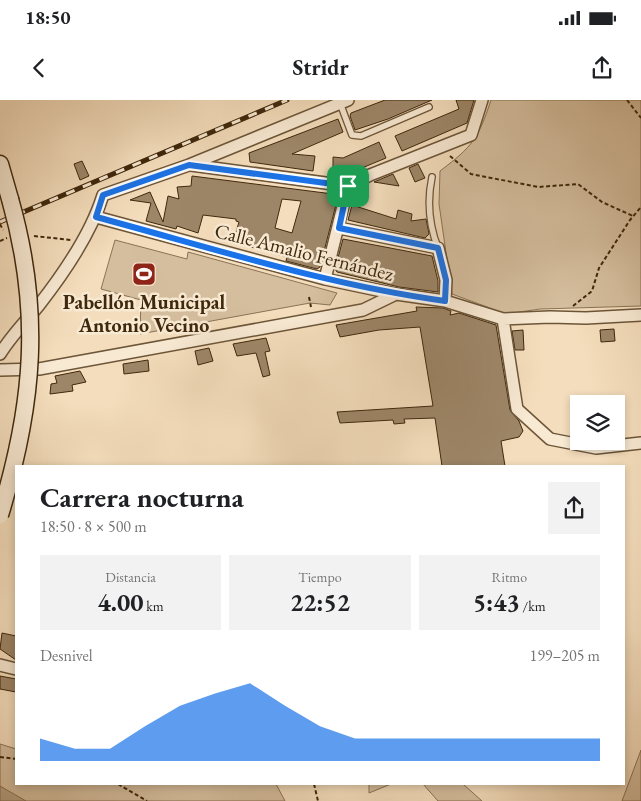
<!DOCTYPE html>
<html lang="es">
<head>
<meta charset="utf-8">
<style>
  :root { --surface:#fff; --page:#f2f2f2; --text:#202124; --muted:#757577; --accent:#1a73e8 }
  body { margin:0; font-family:"EB Garamond",serif; background:var(--page); color:var(--text); height:100vh; display:flex; flex-direction:column; font-size:19px; white-space:nowrap }
  * { box-sizing:border-box; margin:0 }
  p { font-size:16px; color:var(--muted) }
  .icon { flex:none; width:28px; height:28px; fill:none; stroke:currentColor; stroke-width:2; stroke-linecap:round; stroke-linejoin:round }
  .map { position:relative; flex:1; overflow:hidden }
  .details { position:absolute; left:15px; top:365px; width:610px; height:320px; display:flex; flex-direction:column; background:var(--surface); border-radius:0px; box-shadow:0 2px 8px #0003 }
  .details>* { flex:none }
  .buttons { position:absolute; left:570px; top:295px; display:grid; gap:10px }
  .buttons a { display:grid; place-items:center; width:55px; height:55px; border-radius:0px; background:var(--surface); box-shadow:0 2px 8px #0003; font-size:25px }
  .pin { position:absolute; display:grid; place-items:center; width:42px; height:42px; color:#fff; margin:-21px; border-radius:10px; box-shadow:0 2px 8px #0006 }
  .round { display:grid; place-items:center; flex:none; width:52px; height:52px; border-radius:0px; background:var(--page) }
  .head { display:flex; align-items:center; justify-content:space-between; height:85px; padding:0 25px }
  h1 { font-size:28px; font-weight:700; line-height:38px }
  .figures { display:grid; grid-template-columns:repeat(3,1fr); gap:8px; height:85px; padding:5px 25px }
  .figures div { display:grid; align-content:center; border-radius:0px; background:var(--page); text-align:center }
  .figures b { font-size:25px; font-weight:700 }
  .figures small { font-size:14px; font-weight:400 }
  .figures p { font-size:14px }
  .chart { height:140px; padding:10px 25px }
  .chart p { display:flex; justify-content:space-between }
  .chart svg { width:100%; height:90px; margin-top:5px; fill:var(--accent); opacity:.7 }
  .status { display:flex; justify-content:space-between; align-items:center; height:35px; padding:0 25px; background:var(--surface); direction:ltr }
  .status svg { height:14px; fill:currentColor }
  header { display:flex; justify-content:space-between; align-items:center; height:65px; padding:0 25px; background:var(--surface); font-size:22px; font-weight:700 }
  .map>svg:first-child { display:block }
  .green { fill:#d5be9e; stroke:#8a7355 }
  .water { fill:#b69f80; stroke:#866f52 }
  .building { fill:#9d8668; stroke:#3f280c; fill-rule:evenodd }
  .lines { fill:none; stroke-linecap:round; stroke-linejoin:round }
  .lane-casing { stroke:#6c5538; stroke-width:8 }
  .street-casing { stroke:#6c5538; stroke-width:14 }
  .secondary-casing { stroke:#3f280c; stroke-width:19 }
  .path { stroke:#3f280c; stroke-width:2; stroke-dasharray:4 2.5; stroke-linecap:butt }
  .lane { stroke:#f8e9d3; stroke-width:5.5 }
  .street { stroke:#f8e9d3; stroke-width:11 }
  .secondary { stroke:#f8e9d3; stroke-width:16 }
  .rail-casing { stroke:#3f280c; stroke-width:5 }
  .rail { stroke:#f8e9d3; stroke-width:3; stroke-dasharray:9; stroke-linecap:butt }
  .secondary-bridge-casing { stroke:#3f280c; stroke-width:19; stroke-linecap:butt }
  .secondary-bridge { stroke:#f8e9d3; stroke-width:16 }
  .route-casing { stroke:#fff; stroke-width:10 }
  .route { stroke:#1a73e8; stroke-width:6 }
  .labels { text-anchor:middle; dominant-baseline:central; stroke-width:5; stroke-linejoin:round; paint-order:stroke }
  .street-label { font-size:20px; fill:#3f280c; stroke:#f8e9d3 }
  .poi-label { font-size:20px; font-weight:bold; fill:#3f280c; stroke:#f8e9d3 }
</style>
</head>
<body>
<div class="status"><b>18:50</b><svg viewBox="0 0 49 12"><path d="M0 12V9h3v3zM5 12V6h3v6zM10 12V3h3v9zM15 12V0h3v12zM26 1h20v11H26zM47 4h2v5h-2z"/></svg></div>
<header><svg class="icon" aria-label="back" viewBox="0 0 24 24"><path d="M15 5l-7 7 7 7"/></svg>Stridr<svg class="icon" aria-label="share" viewBox="0 0 24 24"><path d="M12 15V3M7 8l5-5 5 5M5 13v7h14v-7"/></svg></header>
<div class="map">
<svg width="641" height="701" viewBox="0 0 641 701">
  <rect width="100%" height="100%" fill="#f4ddbc"/>
  <filter id="stains"><feTurbulence type="fractalNoise" baseFrequency=".004" numOctaves="4"/><feColorMatrix values="0 0 0 0 .2 0 0 0 0 .09 0 0 0 0 .02 0 0 0 .5 -.17"/></filter>
  <radialGradient id="worn" r=".72"><stop offset=".6" stop-color="#630" stop-opacity="0"/><stop offset="1" stop-color="#630" stop-opacity=".3"/></radialGradient>
  <path class="green" d="M 491,0 L 641,0 L 641,206 L 540,209 L 506,214 L 452,194 L 439,104 L 440,71 C 473,46 478,39 491,0 Z
    M 115,140 L 187,159 L 188,152 L 337,193 L 330,205 L 310,203 L 140,234 L 141,200 L 101,189 Z
    M 0,644 L 16,649 L 16,684 L 276,684 L 285,701 L 0,701 Z
    M 641,650 L 641,701 L 622,701 Z
    M 369,684 L 391,684 L 369,693 Z
    M 423,684 L 463,684 L 482,701 L 438,701 Z"/>
  <path class="water" d="M 0,686 L 26,701 L 0,701 Z"/>
  <path class="building" d="M 385,0 L 432,0 L 388,19 L 355,30 L 350,16 L 351,13 Z
    M 456,0 L 474,0 L 467,23 L 402,51 L 395,36 L 459,9 Z
    M 338,19 L 343,32 L 292,54 L 315,56 L 313,71 L 250,62 L 249,53 Z
    M 379,42 L 386,58 L 345,75 L 333,73 L 333,57 L 343,58 Z
    M 82,61 L 89,76 L 80,80 L 74,64 Z
    M 418,64 L 425,78 L 415,82 L 409,68 Z
    M 393,74 L 399,86 L 374,82 Z
    M 192,76 L 333,94 L 334,92 L 338,97 L 320,167 L 317,169 L 286,161 L 287,157 L 233,142 L 239,122 L 236,121 L 236,119 L 203,115 L 198,133 L 177,126 L 176,129 L 146,121 L 151,103 L 130,100 L 150,92 L 163,122 L 168,96 L 179,99 L 177,87 L 191,86 ZM 282,99 L 301,101 L 292,133 L 275,128 Z
    M 352,105 L 396,119 L 398,110 L 412,114 L 411,121 L 426,119 L 429,134 L 425,138 L 348,120 Z
    M 343,139 L 432,156 L 438,181 L 438,192 L 399,187 L 337,172 L 335,169 Z
    M 416,207 L 443,208 L 451,211 L 450,215 L 459,213 L 496,225 L 510,310 L 519,321 L 523,331 L 519,337 L 501,341 L 505,366 L 442,366 L 435,318 L 404,319 L 405,323 L 394,324 L 393,320 L 340,323 L 337,312 L 433,306 L 420,227 L 379,230 L 340,237 L 336,225 L 417,211 Z
    M 614,229 L 615,241 L 601,242 L 600,230 Z
    M 523,230 L 524,250 L 515,250 L 512,231 Z
    M 266,238 L 270,251 L 265,252 L 270,275 L 263,277 L 256,253 L 237,256 L 233,244 Z
    M 209,248 L 213,261 L 198,265 L 195,251 Z
    M 148,260 L 149,271 L 124,274 L 123,264 Z
    M 80,271 L 86,282 L 72,285 L 73,291 L 50,294 L 51,284 L 57,283 L 55,276 Z
    M 2,533 L 16,536 L 16,560 L 0,549 Z
    M 0,576 L 16,579 L 16,592 L 0,589 Z"/>
  <g class="lines">
    <g class="lane-casing">
      <path id="lane" d="M 340,3 L 352,35 L 361,36 L 429,7
        M 432,77 C 427,101 429,125 438,148"/>
    </g>
    <g class="street-casing">
      <path id="street" d="M 191,65 L 348,86 L 370,75 L 471,35 L 482,0
        M 96,117 L 325,179 L 396,194 L 445,201 L 503,219 L 550,217 L 586,218 L 641,215
        M 339,128 L 438,148 L 446,180 L 445,201
        M 325,179 L 348,86
        M 503,219 L 517,309 L 550,339 L 596,348 L 641,343
        M 0,254 C 11,236 26,221 39,205 C 64,173 91,134 103,95 L 189,65 L 348,0
        M 0,270 L 39,269 L 363,210 L 396,194
        M 0,565 L 16,569"/>
    </g>
    <g class="secondary-casing">
      <path id="secondary" d="M 0,64 L 10,99"/>
    </g>
    <path class="path" d="M 627,0 L 641,18
      M 450,56 L 471,74 L 538,87 L 578,84 L 602,102 L 633,116
      M 0,124 L 3,130
      M 34,136 L 71,140
      M 0,141 L 7,138
      M 309,197 L 311,207
      M 573,206 L 592,191 L 599,168 L 630,120 L 641,107
      M 0,657 L 16,659
      M 118,684 L 147,701
      M 314,684 L 318,701"/>
    <use href="#lane" class="lane"/>
    <use href="#street" class="street"/>
    <use href="#secondary" class="secondary"/>
    <g class="rail-casing">
      <path id="rail" d="M 0,122 L 287,0"/>
    </g>
    <use href="#rail" class="rail"/>
    <g class="secondary-bridge-casing">
      <path id="secondary-bridge" d="M 0,415 C 34,304 42,211 10,99"/>
    </g>
    <use href="#secondary-bridge" class="secondary-bridge"/>
  </g>
  <g class="lines">
    <g class="route-casing">
      <path id="route" d="M 189,65 L 348,86 L 339,128 L 438,148 L 446,180 L 445,201 C 327,185 212,148 96,117 L 103,95 Z"/>
    </g>
    <use href="#route" class="route"/>
  </g>
  <defs>
    <g id="stadium-square" transform="scale(1.25)"><rect x="-9" y="-9" width="18" height="18" rx="4" fill="#8f2418" stroke="#f8e9d3"/><path d="M0-5a6.5 5 0 1 0 0 10a6.5 5 0 1 0 0-10ZM-3.5-1.8h7v3.6h-7Z" fill="#fff"/></g>
  </defs>
  <g fill-rule="evenodd">
    <use href="#stadium-square" x="144" y="174"/>
  </g>
  <g class="labels">
    <g class="street-label">
      <text transform="translate(304 152) rotate(14)">Calle Amalio Fernández</text>
    </g>
    <g class="poi-label">
      <text x="144" y="202">Pabellón Municipal<tspan x="144" dy="23">Antonio Vecino</tspan></text>
    </g>
  </g>
  <rect width="100%" height="100%" filter="url(#stains)"/>
  <rect width="100%" height="100%" fill="url(#worn)"/>
</svg>
<div class="buttons">
<a><svg class="icon" aria-label="layers" viewBox="0 0 24 24"><path d="M12 4l9 5-9 5-9-5zM3 14l9 5 9-5"/></svg></a>
</div>
<div class="pin" style="left:348px;top:86px;background:#1e9e55"><svg class="icon" aria-label="arrive" viewBox="0 0 24 24"><path d="M6 21V4h12l-3 4 3 4H6"/></svg></div>
<section class="details">
<div class="head"><div><h1>Carrera nocturna</h1><p>18:50 · 8 × 500 m</p></div><a class="round"><svg class="icon" aria-label="share" viewBox="0 0 24 24"><path d="M12 15V3M7 8l5-5 5 5M5 13v7h14v-7"/></svg></a></div>
<div class="figures">
<div><p>Distancia</p><b>4.00<small> km</small></b></div>
<div><p>Tiempo</p><b>22:52</b></div>
<div><p>Ritmo</p><b>5:43<small> /km</small></b></div>
</div>
<div class="chart"><p><span>Desnivel</span>199–205 m</p>
<svg viewBox="0 0 160 44" preserveAspectRatio="none"><path d="M0 44V33L10 38L20 38L30 27L40 17L50 11L60 6L70 17L80 27L90 33L100 33L110 33L120 33L130 33L140 33L150 33L160 33V44z"/></svg>
</div>
</section>
</div>
</body>
</html>
